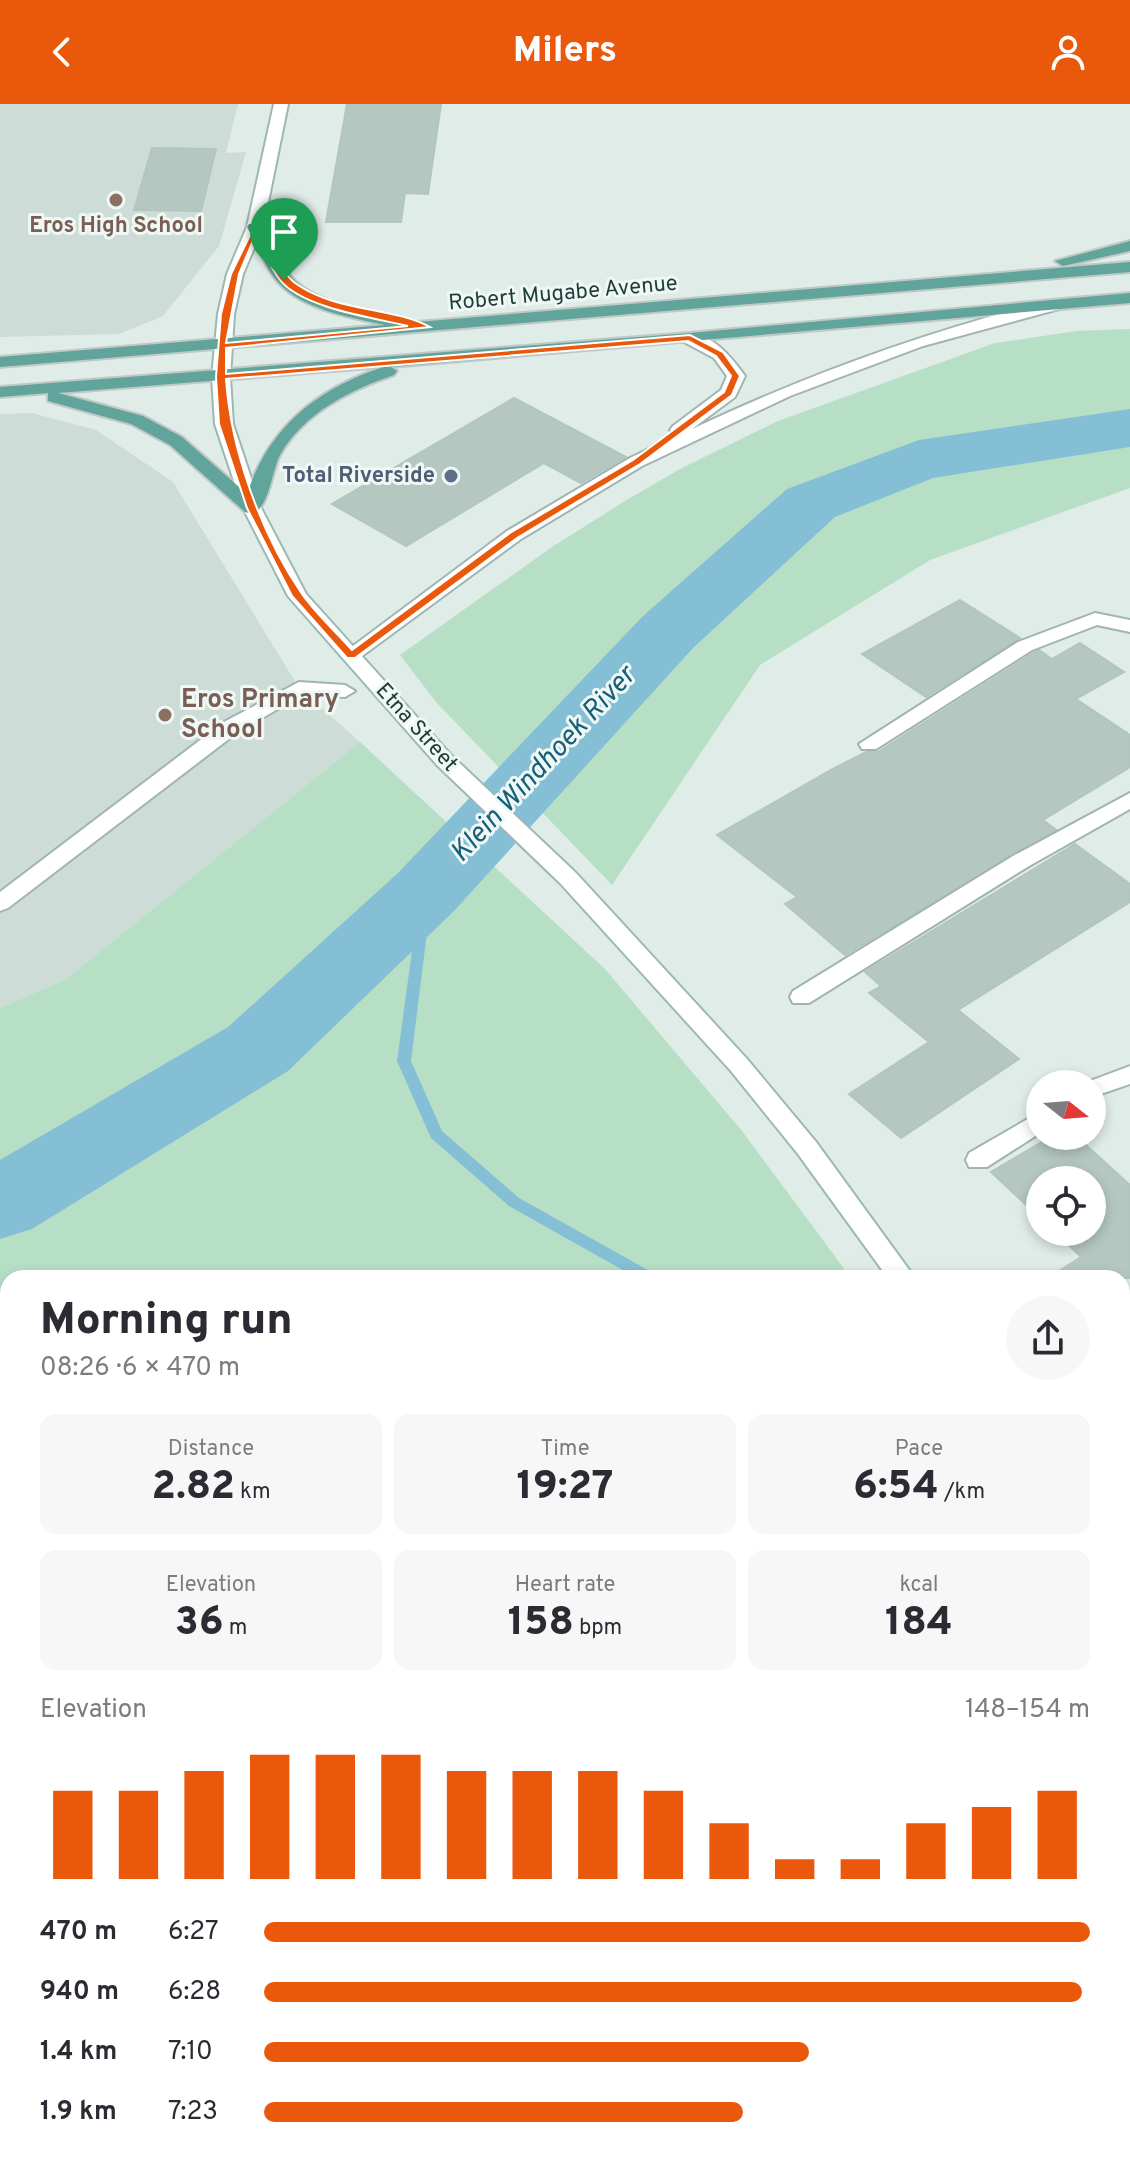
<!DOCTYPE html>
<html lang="en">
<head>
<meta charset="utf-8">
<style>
  :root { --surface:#fff; --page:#f7f7f7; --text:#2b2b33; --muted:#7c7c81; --accent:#ea580c }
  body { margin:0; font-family:Overpass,sans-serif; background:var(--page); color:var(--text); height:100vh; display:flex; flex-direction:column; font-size:30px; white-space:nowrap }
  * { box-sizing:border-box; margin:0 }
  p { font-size:26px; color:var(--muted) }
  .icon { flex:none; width:44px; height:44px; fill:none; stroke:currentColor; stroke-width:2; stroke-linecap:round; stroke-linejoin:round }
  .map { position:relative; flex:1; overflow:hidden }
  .side { position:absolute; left:0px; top:1166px; width:1130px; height:888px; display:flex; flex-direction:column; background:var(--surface); border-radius:24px 24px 0 0; box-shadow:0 4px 12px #0003 }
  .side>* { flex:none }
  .needle { width:52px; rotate:107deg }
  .tools { position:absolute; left:1026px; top:966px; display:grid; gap:16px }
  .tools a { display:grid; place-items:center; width:80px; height:80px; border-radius:50%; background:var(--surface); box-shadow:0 4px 12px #0003; font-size:40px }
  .pin { position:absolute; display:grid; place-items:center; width:68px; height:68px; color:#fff; margin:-82px -34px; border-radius:50% 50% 50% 0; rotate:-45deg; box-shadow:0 0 8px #0007 }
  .pin .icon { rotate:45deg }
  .round { display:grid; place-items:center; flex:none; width:84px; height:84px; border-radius:42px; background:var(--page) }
  .summary { display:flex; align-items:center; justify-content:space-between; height:136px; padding:0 40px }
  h1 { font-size:44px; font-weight:800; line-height:60px }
  .metrics { display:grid; grid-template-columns:repeat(3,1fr); gap:12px; height:136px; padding:8px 40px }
  .metrics div { display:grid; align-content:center; border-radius:16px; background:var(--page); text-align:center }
  .metrics b { font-size:40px; font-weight:800 }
  .metrics small { font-size:22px; font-weight:400 }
  .metrics p { font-size:22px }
  .chart { height:224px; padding:16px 40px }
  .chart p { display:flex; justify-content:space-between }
  .chart svg { width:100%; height:144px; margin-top:8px; stroke:var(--accent); stroke-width:6 }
  ul { padding:0 40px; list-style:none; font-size:26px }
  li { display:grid; grid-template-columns:128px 96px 1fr; align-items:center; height:60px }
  li i { height:20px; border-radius:10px; background:var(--accent) }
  header { display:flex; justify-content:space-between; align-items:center; height:104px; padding:0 40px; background:var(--accent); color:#fff; font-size:36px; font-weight:800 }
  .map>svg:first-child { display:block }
  .built { fill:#cedcd7 }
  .green { fill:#b7dfc6 }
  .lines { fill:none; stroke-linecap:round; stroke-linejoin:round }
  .stream { fill:#84bfd5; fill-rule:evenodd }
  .river { fill:#84bfd5; fill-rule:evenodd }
  .building { fill:#b5c7c1; stroke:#b2c6c0; stroke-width:2 }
  .lane-casing { stroke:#a2b4b0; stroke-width:4 }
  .street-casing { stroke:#a2b4b0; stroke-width:4 }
  .secondary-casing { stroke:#9db8b2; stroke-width:4 }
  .primary-casing { stroke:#c0c9c7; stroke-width:4 }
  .lane { fill:#fff; fill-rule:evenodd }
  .street { fill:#fff; fill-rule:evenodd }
  .secondary { fill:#fff; fill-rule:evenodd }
  .primary { fill:#61a49b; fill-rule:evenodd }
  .route { fill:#ea580c; stroke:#fff; stroke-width:2; fill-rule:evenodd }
  .education-dot { fill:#8d6e63; stroke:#f0f8f5; stroke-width:3 }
  .service-dot { fill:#5c6f8a; stroke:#f0f8f5; stroke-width:3 }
  .labels { text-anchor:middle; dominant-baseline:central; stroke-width:6; stroke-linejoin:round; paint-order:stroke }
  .far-education-label { font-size:22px; font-weight:bold; fill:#785e54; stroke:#f0f8f5 }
  .far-street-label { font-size:22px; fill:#1f3d38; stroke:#f0f8f5 }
  .far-service-label { font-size:22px; font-weight:bold; fill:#4e5e75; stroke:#f0f8f5; text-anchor:end }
  .education-label { font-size:26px; font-weight:bold; fill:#785e54; stroke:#f0f8f5; text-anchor:start }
  .water-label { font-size:28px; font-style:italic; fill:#16607c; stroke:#f0f8f5 }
</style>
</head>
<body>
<header><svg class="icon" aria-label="back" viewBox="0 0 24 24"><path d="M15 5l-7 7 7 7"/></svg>Milers<svg class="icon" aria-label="person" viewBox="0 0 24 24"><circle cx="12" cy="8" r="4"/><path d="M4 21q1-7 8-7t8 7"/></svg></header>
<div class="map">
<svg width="1130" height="2054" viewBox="0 0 1130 2054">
  <rect width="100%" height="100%" fill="#e0ece8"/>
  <path class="built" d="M 0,0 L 238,0 L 226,49 L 246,48 L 219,142 L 163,212 L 119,230 L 0,233 Z
    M 32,309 L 96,326 L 173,378 L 299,584 L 360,638 L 66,875 L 0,904 L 0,310 Z"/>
  <path class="green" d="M 1130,225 L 1130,384 L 930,456 L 760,561 L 612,781 L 436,598 L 400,551 L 552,443 L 625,397 L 680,365 L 778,317 L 995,239 L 1077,227 Z
    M 360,638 L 605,865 L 742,1027 L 851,1174 L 8,1174 L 8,1869 L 0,1872 L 0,904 L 66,875 Z
    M 1122,1729 L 1130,1734 L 1130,2054 L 673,2054 L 669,2046 L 1122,2046 Z"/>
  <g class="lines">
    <path class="stream" d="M 426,784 L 432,788 L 411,957 L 442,1027 L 519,1094 L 655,1170 L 657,1174 L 637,1174 L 509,1102 L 431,1034 L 397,957 L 420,788 Z
      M 860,2046 L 880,2046 L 884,2054 L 864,2054 Z"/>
    <path class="river" d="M 1130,305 L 1130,343 L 933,374 L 835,413 L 693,544 L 454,807 L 288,967 L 32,1125 L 0,1135 L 0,1056 L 228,923 L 398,769 L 643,512 L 787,385 L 919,336 Z"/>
  </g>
  <path class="building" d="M 347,0 L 441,0 L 428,90 L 405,89 L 401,118 L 326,118 Z
    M 152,44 L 216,45 L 201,107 L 134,106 Z
    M 514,294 L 626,353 L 581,379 L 544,359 L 406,442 L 332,400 Z
    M 960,496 L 1020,534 L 926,593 L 862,550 Z
    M 1080,539 L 1124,568 L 1076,595 L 1130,631 L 1130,663 L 1043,716 L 1056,726 L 845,851 L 785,800 L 797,793 L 717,731 L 831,666 L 866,648 L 878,648 L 1033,549 L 1039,546 L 1052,555 Z
    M 1075,740 L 1130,780 L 1130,798 L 958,906 L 1019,955 L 901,1034 L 849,990 L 929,938 L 869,889 L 881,882 L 865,868 Z
    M 1052,1032 L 1076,1032 L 1130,1081 L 1130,1174 L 1048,1174 L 1081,1153 L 1055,1128 L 1092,1128 L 1092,1076 L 1040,1076 L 1040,1114 L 991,1068 Z"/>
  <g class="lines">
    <g class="lane-casing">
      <path id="lane" d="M 1053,196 L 1059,197 L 1059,205 L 923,242 L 790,292 L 642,362 L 521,435 L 358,555 L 344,555 L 341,551 L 507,427 L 630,354 L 678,331 L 670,326 L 673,322 L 721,286 L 727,272 L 714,254 L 684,238 L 684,230 C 710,226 732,254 745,272 L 735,293 L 692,325 C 809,270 927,227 1053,196 Z
        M 1095,509 L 1130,516 L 1130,528 L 1097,521 L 1032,546 L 876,645 L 862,645 L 859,640 L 1018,538 Z
        M 299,578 L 345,581 L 355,587 L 345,593 L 302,591 L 238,628 L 8,804 L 0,807 L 0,788 L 224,618 Z
        M 1130,689 L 1130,705 L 1029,762 L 809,899 L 793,899 L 790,893 L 793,887 L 1013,752 Z
        M 1130,962 L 1130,980 L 1092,993 L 1092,980 L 1082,980 Z
        M 1040,1008 L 1040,1029 L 987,1063 L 969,1063 L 966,1056 L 969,1049 Z"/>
    </g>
    <g class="street-casing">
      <path id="street" d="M 485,2046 L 520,2046 L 524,2054 L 489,2054 Z"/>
    </g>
    <g class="secondary-casing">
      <path id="secondary" d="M 274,0 L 288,0 L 263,123 L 243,170 L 234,210 L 230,273 L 233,320 L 261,404 L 306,490 L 451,651 L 576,769 L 747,955 L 816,1038 L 915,1174 L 888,1174 L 798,1050 L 731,967 L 560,779 L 437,661 L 288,492 L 243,404 L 215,320 L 212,273 L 218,210 L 227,170 L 247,123 Z
        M 1122,1478 L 1130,1480 L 1130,1515 L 1122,1512 Z
        M 1122,1634 L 1130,1637 L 1130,1666 L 1122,1663 Z
        M 8,1937 L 8,1969 L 0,1972 L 0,1940 Z"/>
    </g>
    <g class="primary-casing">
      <path id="primary" d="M 249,120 L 261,120 C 271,135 276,154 288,169 C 314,202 365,205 403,214 L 405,219 L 1130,158 L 1130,168 L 0,263 L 0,253 L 385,221 C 349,213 302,206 277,177 C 264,161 257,141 247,123 Z
        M 1130,137 L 1130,147 L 1063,162 L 1055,157 Z
        M 1130,189 L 1130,199 L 391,263 L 397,267 L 394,271 C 350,286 304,309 280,351 C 272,366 269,405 252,410 L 245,408 L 170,341 L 131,320 L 48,297 L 48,289 L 0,293 L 0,283 L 690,229 ZM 383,263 C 317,285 269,323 247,390 L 182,333 L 143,312 L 58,289 Z"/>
    </g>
    <use href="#lane" class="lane"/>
    <use href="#street" class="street"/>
    <use href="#secondary" class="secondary"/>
    <use href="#primary" class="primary"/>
  </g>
  <path class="route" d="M 255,121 C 274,135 276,167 298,181 C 338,208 393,203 430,223 L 226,244 L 226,270 L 690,231 L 723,248 L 740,272 L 732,291 L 640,360 L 517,434 L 355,554 L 347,554 L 292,492 L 247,404 L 219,320 L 216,273 L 221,210 L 231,170 ZM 255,132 C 263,146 270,163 280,176 C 302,204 375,214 408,222 L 226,239 L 239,170 ZM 688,237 L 716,252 L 731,272 L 724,288 L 633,356 L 510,429 L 352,546 C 336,528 316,510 302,490 C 261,430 231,347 226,275 Z"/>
  <g class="education-dot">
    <circle cx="116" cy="96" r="8"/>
    <circle cx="165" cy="611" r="8"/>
  </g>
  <circle class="service-dot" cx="451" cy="372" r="8"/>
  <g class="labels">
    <g class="far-education-label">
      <text x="116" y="122">Eros High School</text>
    </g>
    <g class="far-street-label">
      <text transform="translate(563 190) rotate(-5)">Robert Mugabe Avenue</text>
      <text transform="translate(416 624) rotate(48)">Etna Street</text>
    </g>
    <g class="far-service-label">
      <text x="435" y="372">Total Riverside</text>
    </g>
    <g class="education-label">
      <text x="181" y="596">Eros Primary<tspan x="181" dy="30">School</tspan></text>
    </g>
    <g class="water-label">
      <text transform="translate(544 661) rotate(-47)">Klein Windhoek River</text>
    </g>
  </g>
</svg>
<div class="tools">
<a><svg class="needle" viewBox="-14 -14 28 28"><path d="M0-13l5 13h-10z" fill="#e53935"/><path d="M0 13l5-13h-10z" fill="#7c7c81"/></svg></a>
<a><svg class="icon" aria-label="locate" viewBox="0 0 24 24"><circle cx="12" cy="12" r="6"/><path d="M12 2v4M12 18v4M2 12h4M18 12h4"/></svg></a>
</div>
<div class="pin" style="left:284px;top:176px;background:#1e9e55"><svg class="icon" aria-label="arrive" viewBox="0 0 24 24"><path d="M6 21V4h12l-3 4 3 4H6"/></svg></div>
<section class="side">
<div class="summary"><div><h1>Morning run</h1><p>08:26 · 6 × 470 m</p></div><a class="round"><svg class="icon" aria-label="share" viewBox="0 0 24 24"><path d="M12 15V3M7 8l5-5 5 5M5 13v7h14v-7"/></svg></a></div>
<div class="metrics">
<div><p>Distance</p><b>2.82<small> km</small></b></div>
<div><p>Time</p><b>19:27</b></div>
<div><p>Pace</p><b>6:54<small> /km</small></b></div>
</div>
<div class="metrics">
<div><p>Elevation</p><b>36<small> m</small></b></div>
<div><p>Heart rate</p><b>158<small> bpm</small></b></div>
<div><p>kcal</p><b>184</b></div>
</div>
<div class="chart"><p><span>Elevation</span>148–154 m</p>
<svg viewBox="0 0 160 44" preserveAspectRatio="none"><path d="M5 44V17M15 44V17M25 44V11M35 44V6M45 44V6M55 44V6M65 44V11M75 44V11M85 44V11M95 44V17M105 44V27M115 44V38M125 44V38M135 44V27M145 44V22M155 44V17"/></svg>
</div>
<ul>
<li><b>470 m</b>6:27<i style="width:100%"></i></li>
<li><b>940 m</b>6:28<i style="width:99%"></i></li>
<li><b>1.4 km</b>7:10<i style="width:66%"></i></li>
<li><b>1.9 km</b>7:23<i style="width:58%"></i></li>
</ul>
</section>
</div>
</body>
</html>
